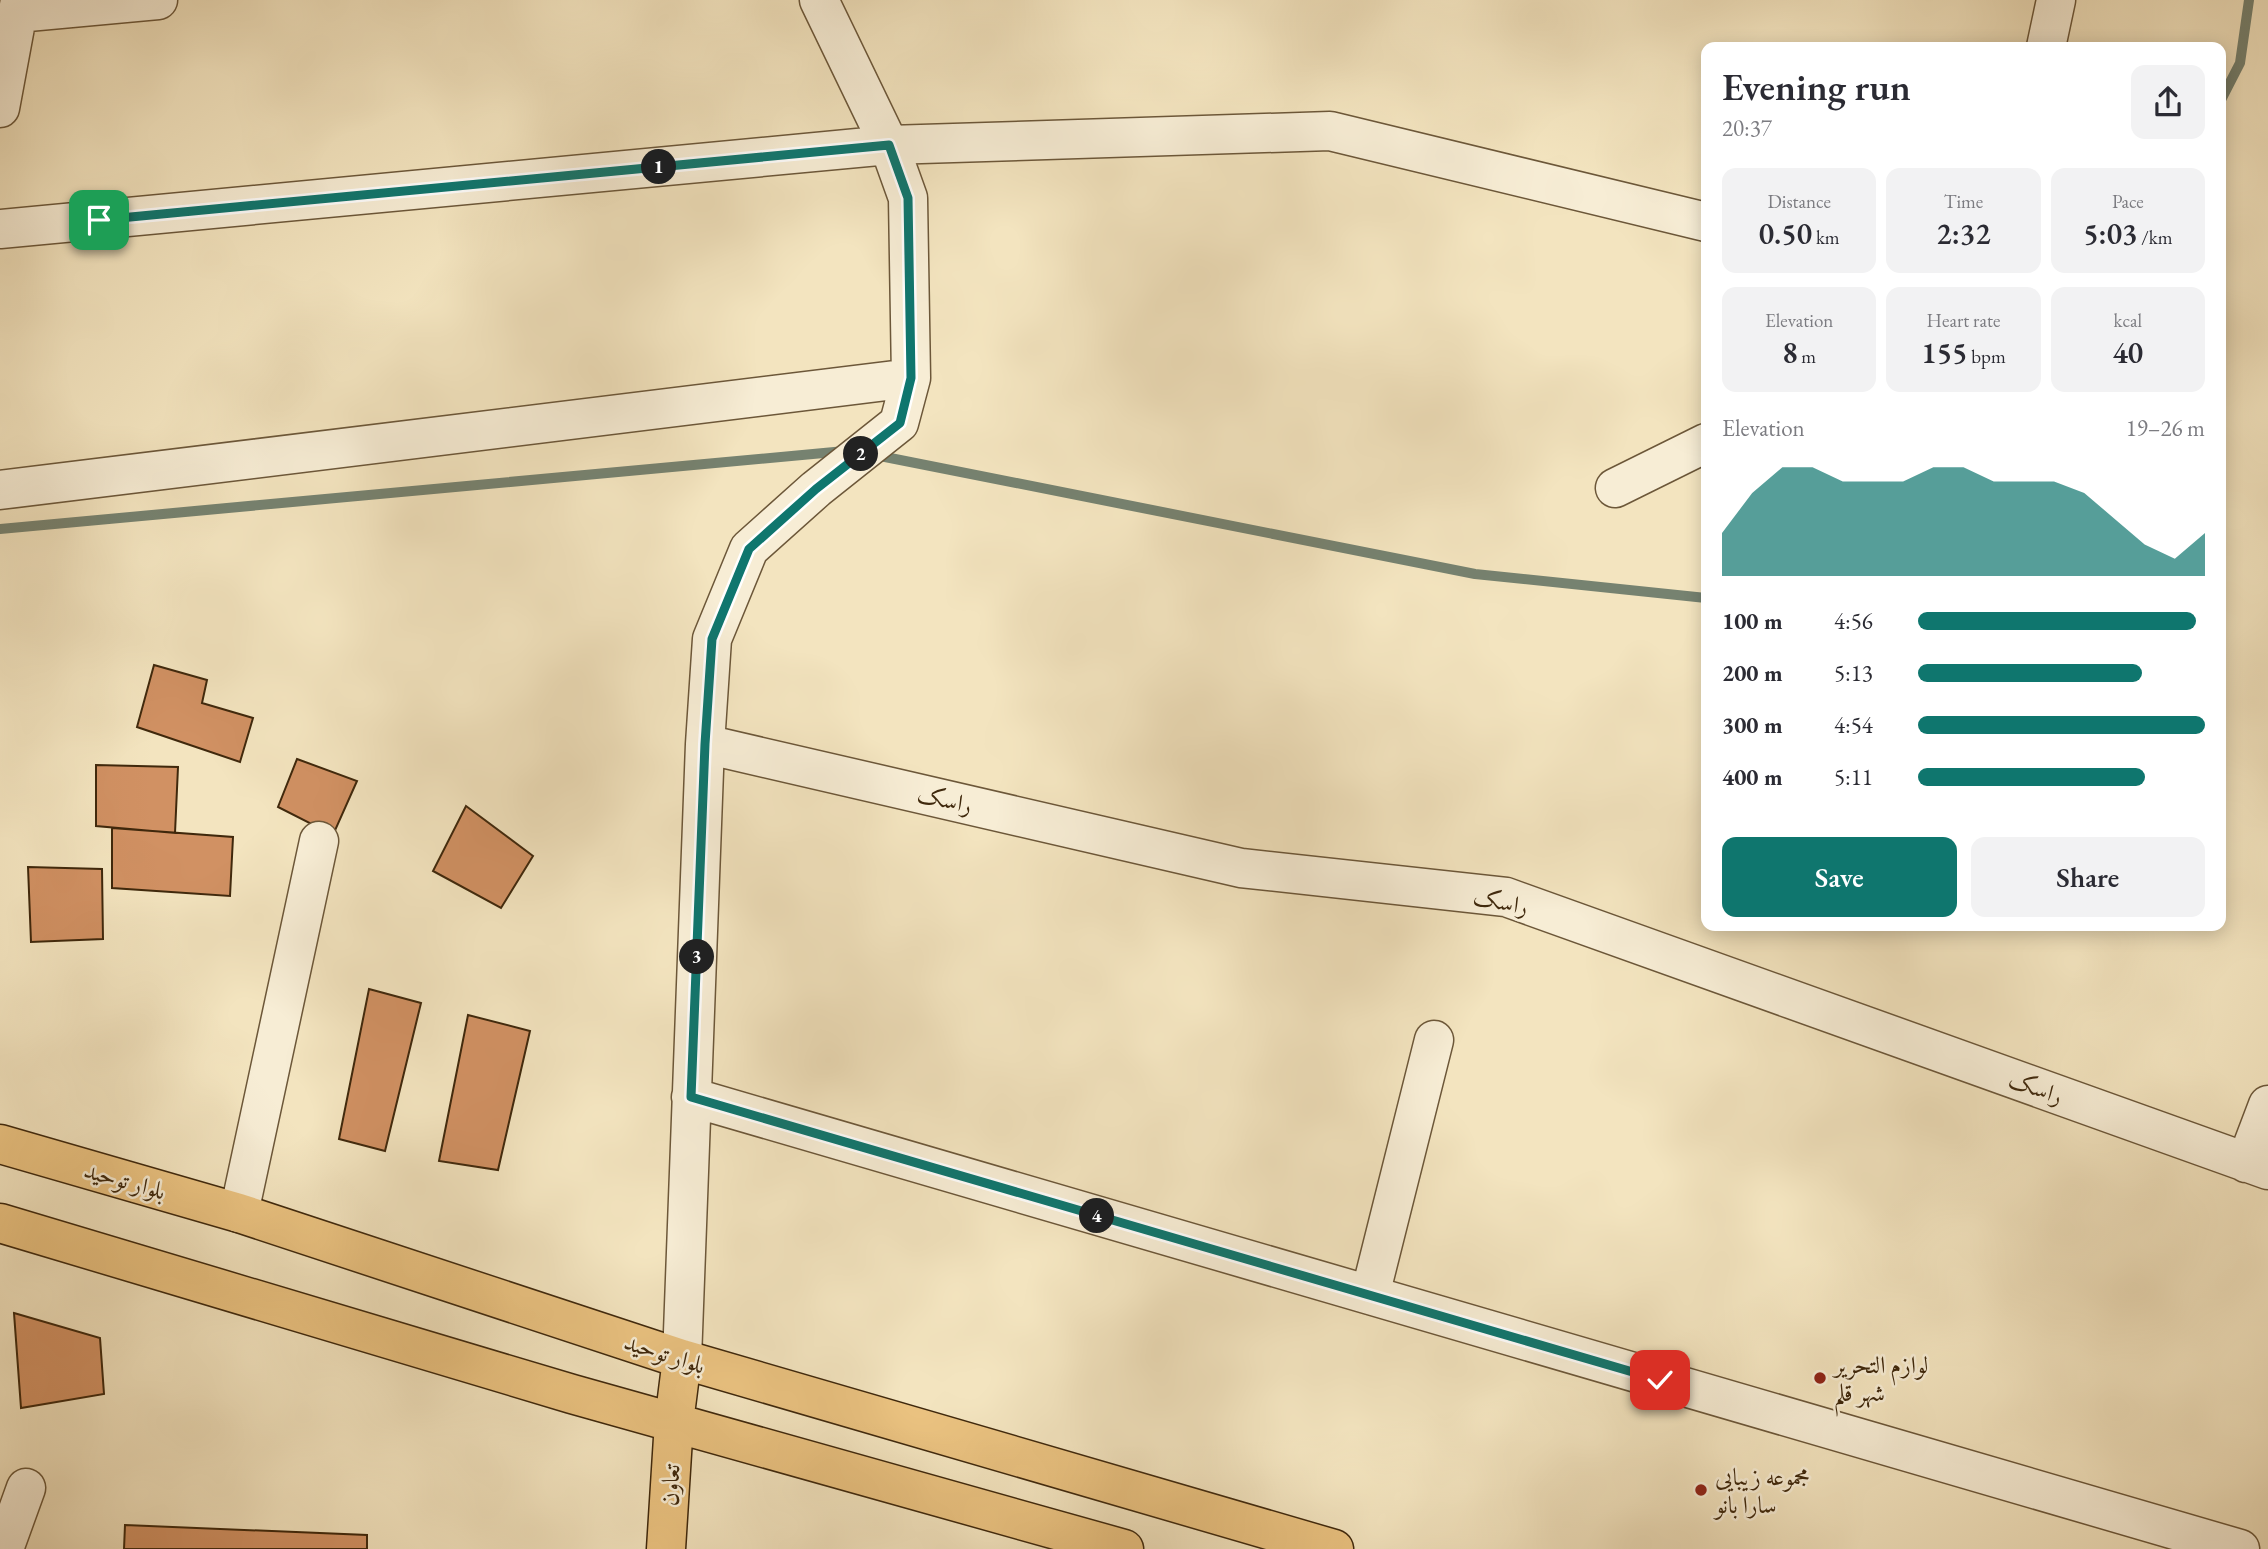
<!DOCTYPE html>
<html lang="en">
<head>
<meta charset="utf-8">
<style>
  :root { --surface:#fff; --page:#f2f2f3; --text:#2b2b33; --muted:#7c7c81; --accent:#0f766e }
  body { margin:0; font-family:"EB Garamond",Amiri,serif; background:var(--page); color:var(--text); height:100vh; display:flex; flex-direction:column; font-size:26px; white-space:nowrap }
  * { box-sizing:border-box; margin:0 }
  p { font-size:23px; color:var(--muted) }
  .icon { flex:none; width:38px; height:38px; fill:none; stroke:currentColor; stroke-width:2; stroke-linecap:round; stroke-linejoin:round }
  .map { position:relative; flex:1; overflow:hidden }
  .sheet { position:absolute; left:1701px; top:42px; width:525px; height:889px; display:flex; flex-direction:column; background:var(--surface); border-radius:14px; box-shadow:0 4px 18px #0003 }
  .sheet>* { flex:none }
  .pin { position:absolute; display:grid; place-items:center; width:60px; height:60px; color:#fff; margin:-30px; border-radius:14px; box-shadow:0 4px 10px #0006 }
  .km { position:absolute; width:35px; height:35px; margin:-18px; border-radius:50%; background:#222; color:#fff; font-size:19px; line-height:35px; text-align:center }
  .round { display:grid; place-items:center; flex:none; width:74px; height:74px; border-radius:14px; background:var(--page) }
  .head { display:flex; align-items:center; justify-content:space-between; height:119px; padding:0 21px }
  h1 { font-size:38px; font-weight:600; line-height:52px }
  .figures { display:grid; grid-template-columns:repeat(3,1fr); gap:10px; height:119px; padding:7px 21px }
  .figures div { display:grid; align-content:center; border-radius:14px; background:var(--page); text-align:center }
  .figures b { font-size:30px; font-weight:600 }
  .figures small { font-size:19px; font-weight:400 }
  .figures p { font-size:19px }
  .chart { height:196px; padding:14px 21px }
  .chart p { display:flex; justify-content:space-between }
  .chart svg { width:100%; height:126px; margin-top:7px; fill:var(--accent); opacity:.7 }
  .primary-button { display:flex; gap:14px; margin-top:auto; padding:14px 21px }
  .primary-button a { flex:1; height:80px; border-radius:14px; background:var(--accent); color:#fff; font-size:28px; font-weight:600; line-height:80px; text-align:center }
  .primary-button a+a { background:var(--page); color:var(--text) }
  ul { padding:0 21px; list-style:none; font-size:23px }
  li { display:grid; grid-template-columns:112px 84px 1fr; align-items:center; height:52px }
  li i { height:18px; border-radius:9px; background:var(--accent) }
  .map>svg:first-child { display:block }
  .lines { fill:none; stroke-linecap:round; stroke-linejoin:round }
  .stream { stroke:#768270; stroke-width:10 }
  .building { fill:#d19163; stroke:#3f280c; stroke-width:2 }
  .minor-casing { stroke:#6c5739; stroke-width:41 }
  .major-casing { stroke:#3f280c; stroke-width:41 }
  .minor { stroke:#f7edd5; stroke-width:38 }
  .major { stroke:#eac280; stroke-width:38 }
  .route-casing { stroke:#fff; stroke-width:14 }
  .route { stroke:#0f766e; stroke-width:9 }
  .poi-dot { fill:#8f2418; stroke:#f7edd5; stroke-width:2.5 }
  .labels { text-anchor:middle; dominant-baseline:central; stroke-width:5; stroke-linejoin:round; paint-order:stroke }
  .street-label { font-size:24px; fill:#3f280c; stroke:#f7edd5 }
  .poi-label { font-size:24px; fill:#3f280c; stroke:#f7edd5; text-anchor:start }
</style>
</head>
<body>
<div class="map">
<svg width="2268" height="1549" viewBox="0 0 2268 1549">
  <rect width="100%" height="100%" fill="#f3e4bf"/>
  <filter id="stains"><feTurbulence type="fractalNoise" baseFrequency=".00286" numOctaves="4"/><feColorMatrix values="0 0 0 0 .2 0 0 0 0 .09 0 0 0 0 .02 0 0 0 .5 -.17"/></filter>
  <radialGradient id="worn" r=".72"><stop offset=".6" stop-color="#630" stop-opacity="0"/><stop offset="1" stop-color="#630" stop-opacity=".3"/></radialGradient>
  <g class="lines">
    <path class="stream" d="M 2221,100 L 2240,63 L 2249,0
      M 875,455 L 1475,574 L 1706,598
      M 0,529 L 845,451"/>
  </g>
  <path class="building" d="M 154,665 L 207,680 L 202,703 L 253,718 L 240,762 L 137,727 Z
    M 297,759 L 357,781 L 333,835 L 278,807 Z
    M 96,765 L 178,767 L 175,833 L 96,826 Z
    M 466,806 L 533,856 L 501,908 L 433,871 Z
    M 112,828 L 233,837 L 230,896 L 112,888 Z
    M 28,867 L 102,869 L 103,939 L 31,942 Z
    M 369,989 L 421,1003 L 385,1151 L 339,1139 Z
    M 468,1015 L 530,1031 L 498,1170 L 439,1161 Z
    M 14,1313 L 100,1338 L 104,1394 L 21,1408 Z
    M 125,1525 L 367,1535 L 367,1549 L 124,1549 Z"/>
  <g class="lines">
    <g class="minor-casing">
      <path id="minor" d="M 17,13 L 158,0
        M 2046,47 L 2056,0
        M 0,108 L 20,0
        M 0,229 L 889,145 L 1330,131 L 1706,222
        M 1615,488 L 1706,443
        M 0,490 L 911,378
        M 705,744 L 1241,868 L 1506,897 L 2268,1170
        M 691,1097 L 2240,1549
        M 2246,1163 L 2268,1105
        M 239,1213 L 319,841
        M 1370,1295 L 1434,1040
        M 682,1359 L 705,744 L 712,639 L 749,549 L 816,489 L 899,423 L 911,378 L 908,198 L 889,145 L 819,0
        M 4,1549 L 26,1488"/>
    </g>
    <g class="major-casing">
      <path id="major" d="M 0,1144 L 239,1213 L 682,1359 L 1334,1549
        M 0,1223 L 572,1394 L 1124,1549
        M 666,1549 L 674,1422 L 682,1359"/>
    </g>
    <use href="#minor" class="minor"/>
    <use href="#major" class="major"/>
  </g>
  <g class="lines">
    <g class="route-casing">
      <path id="route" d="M 99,220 L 889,145 L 908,198 L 911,378 L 900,423 L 816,489 L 749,549 L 712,639 L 705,744 L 691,1097 L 1660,1380"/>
    </g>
    <use href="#route" class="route"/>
  </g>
  <g class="poi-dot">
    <circle cx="1820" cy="1378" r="7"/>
    <circle cx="1701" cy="1490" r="7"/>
  </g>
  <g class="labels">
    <g class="street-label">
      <text transform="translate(945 799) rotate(13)">راسک</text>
      <text transform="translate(1501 901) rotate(12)">راسک</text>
      <text transform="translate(2036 1087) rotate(20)">راسک</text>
      <text transform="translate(125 1180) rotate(16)">بلوار توحید</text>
      <text transform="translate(665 1353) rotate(18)">بلوار توحید</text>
      <text transform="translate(670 1485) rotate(-87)">تعاون</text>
    </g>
    <g class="poi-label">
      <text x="1834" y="1364">لوازم التحریر<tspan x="1834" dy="28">شهر قلم</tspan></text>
      <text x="1715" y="1476">مجموعه زیبایی<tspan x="1715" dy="28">سارا بانو</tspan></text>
    </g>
  </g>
  <rect width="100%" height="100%" filter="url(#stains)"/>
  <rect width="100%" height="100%" fill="url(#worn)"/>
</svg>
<div class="pin" style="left:99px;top:220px;background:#1e9e55"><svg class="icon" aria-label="arrive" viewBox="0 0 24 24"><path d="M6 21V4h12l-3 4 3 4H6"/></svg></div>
<div class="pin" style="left:1660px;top:1380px;background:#d93025"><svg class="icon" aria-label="check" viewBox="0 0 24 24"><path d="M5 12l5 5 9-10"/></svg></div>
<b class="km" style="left:659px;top:167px">1</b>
<b class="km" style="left:861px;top:454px">2</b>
<b class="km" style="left:697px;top:957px">3</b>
<b class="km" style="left:1097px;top:1216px">4</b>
<section class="sheet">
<div class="head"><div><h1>Evening run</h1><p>20:37</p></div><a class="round"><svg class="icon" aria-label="share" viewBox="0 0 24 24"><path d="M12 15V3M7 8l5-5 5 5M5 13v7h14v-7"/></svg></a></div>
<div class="figures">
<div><p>Distance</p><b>0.50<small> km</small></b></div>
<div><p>Time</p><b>2:32</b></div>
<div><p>Pace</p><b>5:03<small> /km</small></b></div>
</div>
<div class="figures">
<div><p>Elevation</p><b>8<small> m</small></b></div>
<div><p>Heart rate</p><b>155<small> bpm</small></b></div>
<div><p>kcal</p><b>40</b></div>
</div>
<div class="chart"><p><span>Elevation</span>19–26 m</p>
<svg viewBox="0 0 160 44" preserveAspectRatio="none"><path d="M0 44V29L10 15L20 6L30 6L40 11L50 11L60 11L70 6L80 6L90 11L100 11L110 11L120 15L130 24L140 33L150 38L160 29V44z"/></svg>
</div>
<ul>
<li><b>100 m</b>4:56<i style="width:97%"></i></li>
<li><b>200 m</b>5:13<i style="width:78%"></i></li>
<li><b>300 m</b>4:54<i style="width:100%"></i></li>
<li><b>400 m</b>5:11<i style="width:79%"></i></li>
</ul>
<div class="primary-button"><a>Save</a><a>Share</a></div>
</section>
</div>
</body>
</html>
